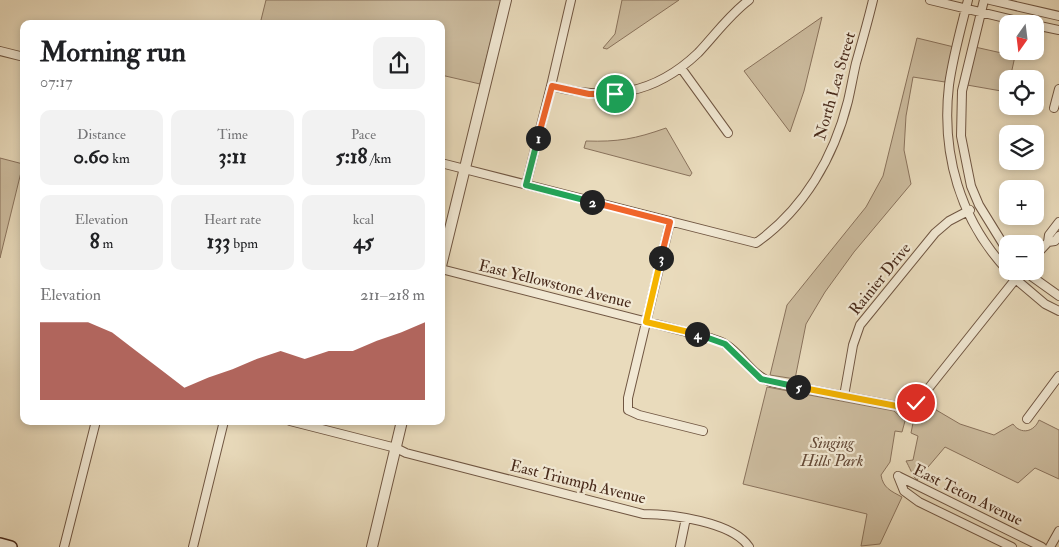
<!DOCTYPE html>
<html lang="en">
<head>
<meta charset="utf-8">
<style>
  :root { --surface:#fff; --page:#f2f2f2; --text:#202124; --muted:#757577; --accent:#8f2418 }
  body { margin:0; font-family:"IM FELL Double Pica",serif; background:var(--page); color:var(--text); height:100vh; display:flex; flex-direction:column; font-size:19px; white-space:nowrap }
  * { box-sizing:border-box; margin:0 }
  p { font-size:16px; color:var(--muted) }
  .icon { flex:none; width:28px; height:28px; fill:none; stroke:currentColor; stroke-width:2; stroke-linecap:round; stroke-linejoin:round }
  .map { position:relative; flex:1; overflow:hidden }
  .side { position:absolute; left:20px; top:20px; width:425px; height:405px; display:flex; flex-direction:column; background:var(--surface); border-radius:10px; box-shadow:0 2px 8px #0003 }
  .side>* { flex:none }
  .needle { width:32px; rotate:194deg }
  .fabs { position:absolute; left:999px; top:15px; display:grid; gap:10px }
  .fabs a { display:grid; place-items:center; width:45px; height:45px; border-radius:10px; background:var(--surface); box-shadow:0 2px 8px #0003; font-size:25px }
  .pin { position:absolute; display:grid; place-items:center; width:42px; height:42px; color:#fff; margin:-21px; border:2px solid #fff; border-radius:50%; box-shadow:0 1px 5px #0007 }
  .km { position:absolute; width:25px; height:25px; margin:-12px; border-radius:50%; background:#222; color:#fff; font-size:14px; line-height:25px; text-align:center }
  .round { display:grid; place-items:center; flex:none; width:52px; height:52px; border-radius:10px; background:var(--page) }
  .head { display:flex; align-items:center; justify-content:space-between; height:85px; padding:0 20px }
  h1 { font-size:28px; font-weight:700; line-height:38px }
  .metrics { display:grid; grid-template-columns:repeat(3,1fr); gap:8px; height:85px; padding:5px 20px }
  .metrics div { display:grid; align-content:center; border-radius:10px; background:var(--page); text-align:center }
  .metrics b { font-size:21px; font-weight:700 }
  .metrics small { font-size:14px; font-weight:400 }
  .metrics p { font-size:14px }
  .chart { height:140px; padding:10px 20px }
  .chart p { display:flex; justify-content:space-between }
  .chart svg { width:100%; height:90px; margin-top:5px; fill:var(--accent); opacity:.7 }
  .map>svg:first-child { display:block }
  .green { fill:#cdbda0; stroke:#8a735d }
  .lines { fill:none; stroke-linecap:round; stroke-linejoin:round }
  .minor-casing { stroke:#705642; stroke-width:10 }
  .tertiary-casing { stroke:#705642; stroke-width:12 }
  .secondary-casing { stroke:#47291a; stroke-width:14 }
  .minor { stroke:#f1e8d3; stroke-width:8 }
  .tertiary { stroke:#f1e8d3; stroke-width:10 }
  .secondary { stroke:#f1e8d3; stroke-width:11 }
  .split-1-casing { stroke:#fff; stroke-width:10 }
  .split-2-casing { stroke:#fff; stroke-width:10 }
  .split-3-casing { stroke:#fff; stroke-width:10 }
  .split-4-casing { stroke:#fff; stroke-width:10 }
  .split-5-casing { stroke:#fff; stroke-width:10 }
  .split-6-casing { stroke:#fff; stroke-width:10 }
  .split-1 { stroke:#f0652b; stroke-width:6 }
  .split-2 { stroke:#22a559; stroke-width:6 }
  .split-3 { stroke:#f0652b; stroke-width:6 }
  .split-4 { stroke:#f5b400; stroke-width:6 }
  .split-5 { stroke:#22a559; stroke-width:6 }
  .split-6 { stroke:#f5b400; stroke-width:6 }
  .labels { text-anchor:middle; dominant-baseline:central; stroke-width:4.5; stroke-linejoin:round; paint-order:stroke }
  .street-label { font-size:16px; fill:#47291a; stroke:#f1e8d3 }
  .park-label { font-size:16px; font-style:italic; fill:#624735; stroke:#f1e8d3 }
</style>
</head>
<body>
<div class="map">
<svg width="1059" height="547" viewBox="0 0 1059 547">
  <rect width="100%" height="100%" fill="#e9dbbc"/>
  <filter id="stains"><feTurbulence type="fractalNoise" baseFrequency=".004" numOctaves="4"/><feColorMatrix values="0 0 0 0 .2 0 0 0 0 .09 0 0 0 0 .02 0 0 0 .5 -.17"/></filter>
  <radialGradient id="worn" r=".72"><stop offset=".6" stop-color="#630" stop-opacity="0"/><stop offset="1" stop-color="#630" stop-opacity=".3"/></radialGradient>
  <path class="green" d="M 266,0 L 501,0 L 480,84 L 441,75 L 441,24 L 260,24 Z
    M 622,0 L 679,0 L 607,49 L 603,48 L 615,34 Z
    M 822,17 L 804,91 L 790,132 L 744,71 Z
    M 917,38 L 954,47 L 945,82 L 913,77 L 906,116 L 904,150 L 911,184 L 854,252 L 825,292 L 806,324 L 795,379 L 770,375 L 787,305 L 866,207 L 883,176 Z
    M 975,47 L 1015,56 L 1010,79 L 1008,79 L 1007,92 L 967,85 Z
    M 666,128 L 692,173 L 690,176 L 584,148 L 586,141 C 618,142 635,139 666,128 Z
    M 0,158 L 23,164 L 0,258 Z
    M 767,387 L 894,411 L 905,421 L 902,432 L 895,431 L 890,462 L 881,475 C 883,488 891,491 902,497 L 880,544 L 861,546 L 867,514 L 743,484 Z
    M 926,404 L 960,424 L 994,435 L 1013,424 C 1021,435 1034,432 1039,420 L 1059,430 L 1059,479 L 1035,468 L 1018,483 L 945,447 L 917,480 C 913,477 909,466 906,461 L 913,460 L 918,436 L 911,433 L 913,423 C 922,418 926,415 926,404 Z"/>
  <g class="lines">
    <g class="minor-casing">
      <path id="minor" d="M 930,0 L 1030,24
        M 968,0 C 961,28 953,56 949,85 C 941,154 960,220 1008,271
        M 984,0 L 962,91 L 961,136 L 971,186 L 979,205 L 1008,252
        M 990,0 L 1059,16
        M 1035,25 L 1059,30
        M 0,51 L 24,57
        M 681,68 L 728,133
        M 551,86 C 608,101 654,95 698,53 C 715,35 729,15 749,0
        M 1054,108 L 1059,89
        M 441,163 L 756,243 C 804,209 834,157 848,101 C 851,88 853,76 856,63 C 862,42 868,21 873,0
        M 526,185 L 551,86 L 571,0
        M 670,222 L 628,398 L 628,410 L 639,415 L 703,431
        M 1048,242 L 1055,241 L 1059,236
        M 1035,256 L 1048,242 L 1049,235 L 1059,222
        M 441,269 L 710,338 C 715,340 721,341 725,344 C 743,355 751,375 771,382 L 912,409 L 1022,271
        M 1024,271 L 1059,296
        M 1012,276 L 1045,304 L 1059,311
        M 844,396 L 853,345 L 860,325 L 935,233 L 949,221 L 970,210
        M 1027,419 L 1059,376
        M 290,421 L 396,448 L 406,453 L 643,514 C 672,514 733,522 749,547
        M 898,476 L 1042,547
        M 898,476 L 904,491 L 919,502 L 1012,547
        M 64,547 L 96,421
        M 193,547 L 224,421
        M 680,547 L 686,518
        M 1050,547 L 1059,531"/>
    </g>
    <g class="tertiary-casing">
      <path id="tertiary" d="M 441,266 L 506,0
        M 372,547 L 402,421"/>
    </g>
    <g class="secondary-casing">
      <path id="secondary" d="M 0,544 L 11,547"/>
    </g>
    <use href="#minor" class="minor"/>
    <use href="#tertiary" class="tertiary"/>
    <use href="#secondary" class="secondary"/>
  </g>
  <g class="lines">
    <g class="split-1-casing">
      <path id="split-1" d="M 538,138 L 552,86 L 589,94 L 615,94"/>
    </g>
    <g class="split-2-casing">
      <path id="split-2" d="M 538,138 L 526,185 L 592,202"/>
    </g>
    <g class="split-3-casing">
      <path id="split-3" d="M 592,202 L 670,222 L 661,258"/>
    </g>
    <g class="split-4-casing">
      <path id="split-4" d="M 661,258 L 646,322 L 697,334"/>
    </g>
    <g class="split-5-casing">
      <path id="split-5" d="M 697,334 L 725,344 L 761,379 L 798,387"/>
    </g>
    <g class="split-6-casing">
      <path id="split-6" d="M 798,387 L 912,409 L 916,403"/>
    </g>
    <use href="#split-1" class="split-1"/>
    <use href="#split-2" class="split-2"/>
    <use href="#split-3" class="split-3"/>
    <use href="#split-4" class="split-4"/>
    <use href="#split-5" class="split-5"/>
    <use href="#split-6" class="split-6"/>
  </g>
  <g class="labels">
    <g class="street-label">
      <text transform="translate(835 86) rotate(-74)">North Lea Street</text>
      <text transform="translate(880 279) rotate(-51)">Rainier Drive</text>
      <text transform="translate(555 284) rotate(14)">East Yellowstone Avenue</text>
      <text transform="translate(578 482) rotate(14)">East Triumph Avenue</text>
      <text transform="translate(968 495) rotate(26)">East Teton Avenue</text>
    </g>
    <g class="park-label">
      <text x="832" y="443">Singing<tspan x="832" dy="18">Hills Park</tspan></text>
    </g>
  </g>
  <rect width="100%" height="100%" filter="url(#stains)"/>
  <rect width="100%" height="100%" fill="url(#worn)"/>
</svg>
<div class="fabs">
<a><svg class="needle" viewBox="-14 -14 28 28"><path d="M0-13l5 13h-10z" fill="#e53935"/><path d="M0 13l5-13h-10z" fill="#757577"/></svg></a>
<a><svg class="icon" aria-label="locate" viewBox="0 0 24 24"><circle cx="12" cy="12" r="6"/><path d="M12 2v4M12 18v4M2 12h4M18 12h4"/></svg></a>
<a><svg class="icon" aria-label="layers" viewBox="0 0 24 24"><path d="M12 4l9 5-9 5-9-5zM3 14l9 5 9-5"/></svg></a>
<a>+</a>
<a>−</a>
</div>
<div class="pin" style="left:615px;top:94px;background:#1e9e55"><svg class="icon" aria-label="arrive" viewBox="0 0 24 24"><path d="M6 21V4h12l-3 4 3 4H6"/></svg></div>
<div class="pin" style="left:916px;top:403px;background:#d93025"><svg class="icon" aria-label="check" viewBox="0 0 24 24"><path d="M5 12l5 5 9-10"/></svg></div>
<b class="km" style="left:538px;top:138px">1</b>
<b class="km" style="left:592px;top:202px">2</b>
<b class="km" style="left:661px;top:258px">3</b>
<b class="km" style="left:697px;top:334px">4</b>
<b class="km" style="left:798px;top:387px">5</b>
<section class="side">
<div class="head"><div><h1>Morning run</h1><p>07:17</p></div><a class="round"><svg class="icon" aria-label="share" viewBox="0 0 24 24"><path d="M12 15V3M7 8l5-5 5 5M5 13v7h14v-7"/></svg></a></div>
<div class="metrics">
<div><p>Distance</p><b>0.60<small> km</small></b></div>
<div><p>Time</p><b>3:11</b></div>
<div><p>Pace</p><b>5:18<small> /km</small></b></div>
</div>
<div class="metrics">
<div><p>Elevation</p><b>8<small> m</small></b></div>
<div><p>Heart rate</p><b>133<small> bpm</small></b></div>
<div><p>kcal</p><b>45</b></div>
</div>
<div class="chart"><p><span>Elevation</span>211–218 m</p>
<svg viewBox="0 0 160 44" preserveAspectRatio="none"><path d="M0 44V6L10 6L20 6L30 11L40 20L50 29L60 38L70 33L80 29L90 24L100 20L110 24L120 20L130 20L140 15L150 11L160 6V44z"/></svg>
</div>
</section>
</div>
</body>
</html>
